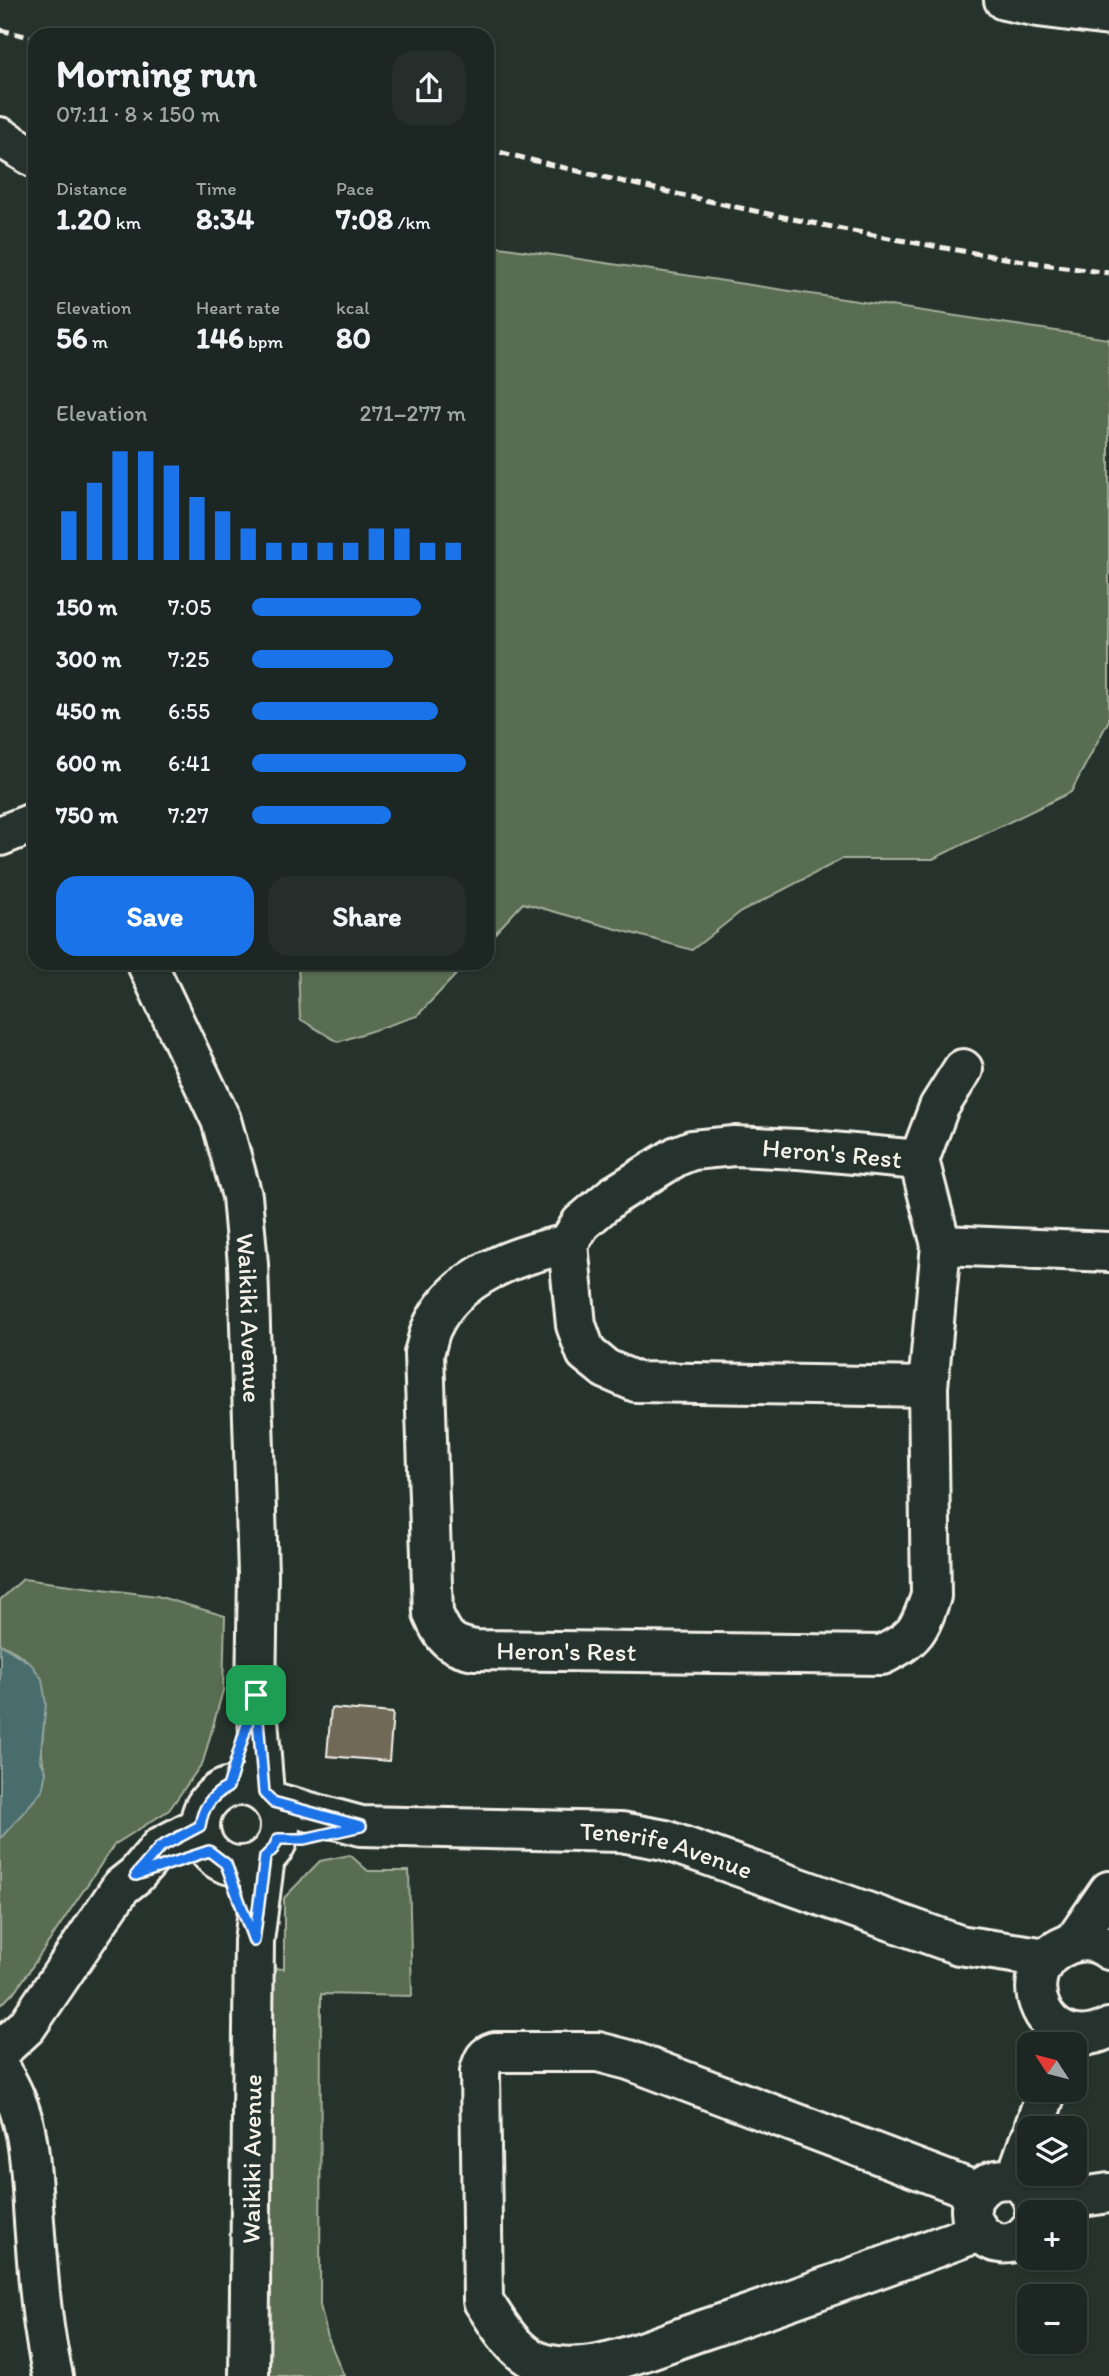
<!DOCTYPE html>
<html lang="en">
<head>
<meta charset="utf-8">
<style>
  :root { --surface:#1c2622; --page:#252e2a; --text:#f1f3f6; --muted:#a0a5a5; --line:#3a4340; --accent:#1a73e8 }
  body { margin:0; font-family:Itim,sans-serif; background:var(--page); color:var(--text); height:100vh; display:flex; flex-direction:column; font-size:26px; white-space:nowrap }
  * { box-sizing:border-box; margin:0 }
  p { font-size:23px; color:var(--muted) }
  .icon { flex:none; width:38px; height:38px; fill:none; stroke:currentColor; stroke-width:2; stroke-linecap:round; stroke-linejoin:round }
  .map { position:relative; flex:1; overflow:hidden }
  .panel { position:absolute; left:28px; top:28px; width:466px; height:942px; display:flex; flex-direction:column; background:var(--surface); border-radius:21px; box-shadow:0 2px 5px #0004,0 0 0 2px var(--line) }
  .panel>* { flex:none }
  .needle { width:46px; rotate:306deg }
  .buttons { position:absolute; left:1017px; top:2032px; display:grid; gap:14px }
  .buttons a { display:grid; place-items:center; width:70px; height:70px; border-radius:14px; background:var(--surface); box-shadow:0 2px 5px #0004,0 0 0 2px var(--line); font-size:35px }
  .pin { position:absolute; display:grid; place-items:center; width:60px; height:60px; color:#fff; margin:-30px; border-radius:14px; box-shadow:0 4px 10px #0006 }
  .round { display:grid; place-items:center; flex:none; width:74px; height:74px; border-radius:21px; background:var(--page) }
  .summary { display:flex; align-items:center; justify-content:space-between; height:119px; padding:0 28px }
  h1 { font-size:38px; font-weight:700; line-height:52px }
  .metrics { display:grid; grid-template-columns:repeat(3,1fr); gap:10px; height:119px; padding:7px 28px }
  .metrics div { display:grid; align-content:center }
  .metrics b { font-size:30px; font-weight:700 }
  .metrics small { font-size:19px; font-weight:400 }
  .metrics p { font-size:19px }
  .chart { height:196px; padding:14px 28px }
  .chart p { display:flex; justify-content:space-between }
  .chart svg { width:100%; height:126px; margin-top:7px; stroke:var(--accent); stroke-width:6 }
  .button { display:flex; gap:14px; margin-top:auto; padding:14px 28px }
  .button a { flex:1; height:80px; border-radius:21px; background:var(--accent); color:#fff; font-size:28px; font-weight:700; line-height:80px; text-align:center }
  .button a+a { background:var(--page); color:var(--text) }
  ul { padding:0 28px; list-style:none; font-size:23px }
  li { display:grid; grid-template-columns:112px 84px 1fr; align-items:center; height:52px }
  li i { height:18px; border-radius:9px; background:var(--accent) }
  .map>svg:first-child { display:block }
  .green { fill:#596d51; stroke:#a6af9c; stroke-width:2 }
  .water { fill:#486c6c; stroke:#8da19e; stroke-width:2 }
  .building { fill:#716959; stroke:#f4f1e8; stroke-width:2 }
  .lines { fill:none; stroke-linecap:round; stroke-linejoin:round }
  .minor-casing { stroke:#f4f1e8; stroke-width:44 }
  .minor { stroke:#26332d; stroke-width:38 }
  .rail { stroke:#f4f1e8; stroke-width:5; stroke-dasharray:10 5; stroke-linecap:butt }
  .route-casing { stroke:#fff; stroke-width:14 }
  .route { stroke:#1a73e8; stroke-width:9 }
  .labels { text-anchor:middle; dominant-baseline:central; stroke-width:5; stroke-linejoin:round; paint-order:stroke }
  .street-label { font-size:26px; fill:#f4f1e8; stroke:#26332d }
</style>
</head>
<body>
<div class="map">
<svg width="1109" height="2376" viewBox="0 0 1109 2376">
  <rect width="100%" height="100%" fill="#26332d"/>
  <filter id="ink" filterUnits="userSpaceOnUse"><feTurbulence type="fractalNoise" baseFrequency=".0143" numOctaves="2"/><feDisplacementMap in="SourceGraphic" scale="14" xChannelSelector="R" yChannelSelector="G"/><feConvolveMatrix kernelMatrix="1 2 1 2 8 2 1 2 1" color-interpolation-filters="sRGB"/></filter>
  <g filter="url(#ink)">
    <path class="green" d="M 486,245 L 1109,339 L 1109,720 L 1071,792 L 933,859 L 842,859 L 739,913 L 692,950 L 523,903 L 487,942 Z
      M 298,963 L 298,962 L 467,963 L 417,1016 L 338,1042 L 300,1019 Z
      M 23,1579 L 157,1596 L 225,1616 L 223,1690 L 203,1762 L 169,1810 L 114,1845 L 17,1989 L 0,2006 L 0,1838 L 46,1772 C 40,1758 42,1748 43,1734 C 47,1687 47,1666 0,1644 L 0,1600 Z
      M 350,1855 L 368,1871 L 409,1871 L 412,1996 L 321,1994 L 320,2305 L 328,2338 L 344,2376 L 268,2376 L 272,1968 L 284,1969 L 284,1898 L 320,1861 Z"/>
    <path class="water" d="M 0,1644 L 31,1664 L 42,1679 L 46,1704 L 40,1759 L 46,1772 L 42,1791 L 0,1839 Z"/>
    <path class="building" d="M 331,1708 L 393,1713 L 389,1761 L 327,1756 Z"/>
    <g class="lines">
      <g class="minor-casing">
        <g id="minor">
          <path d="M 1004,0 L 1038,7 L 1109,16"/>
          <path d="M 0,137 L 35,158"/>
          <path d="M 0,836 L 35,822"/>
          <path id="s1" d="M 146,962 L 221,1120 L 242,1196 L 248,1264 L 258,1574 L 256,1695 L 264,1793"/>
          <path d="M 919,1160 L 799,1149 L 734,1146 L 692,1150 L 677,1156 L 613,1196 L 581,1223 L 568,1244 L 576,1325 L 586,1353 L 606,1369 L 636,1382 L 928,1387"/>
          <path id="s2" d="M 568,1244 C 516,1255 456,1275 432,1327 C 428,1335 427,1345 424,1353 L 433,1614 C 444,1638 448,1645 475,1650 L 882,1655 C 916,1638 919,1631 931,1596 L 928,1387 L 941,1245 L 919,1160 L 939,1107 L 963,1069"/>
          <path d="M 941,1245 L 1109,1252"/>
          <circle cx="240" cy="1826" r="40"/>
          <path id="s3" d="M 273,1802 L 361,1826 L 621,1832 L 665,1840 L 959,1945 L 1047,1958"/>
          <path d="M 1074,1942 L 1109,1891"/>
          <path d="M 1109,1950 C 1097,1941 1081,1939 1067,1945 C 1005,1970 1046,2062 1109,2028"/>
          <path d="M 0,2051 L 27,2026 L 121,1887 L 136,1875 L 160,1847 L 200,1826"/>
          <path d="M 0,2070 C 32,2118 30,2166 34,2221 C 38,2273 41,2324 53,2376"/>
          <path d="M 1034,2128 L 1047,2090"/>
          <path d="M 1015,2181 L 1029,2141"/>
          <path d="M 978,2192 L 629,2060 L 598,2052 L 495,2052 C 485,2055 483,2060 480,2071 L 483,2301 C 500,2326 517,2360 550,2365 C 599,2374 657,2345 703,2330 C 796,2299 887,2265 979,2232"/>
          <path d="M 1034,2204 L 1109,2193"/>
          <path d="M 1029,2230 C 996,2271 943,2207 989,2183 C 997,2179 1007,2178 1016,2181 C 1028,2187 1034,2199 1035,2212"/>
          <path id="s4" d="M 249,2376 L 254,1941 L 265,1857"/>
        </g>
      </g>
      <use href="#minor" class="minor"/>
      <path class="rail" d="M 0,30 L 35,38
        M 486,149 C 692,199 899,246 1109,273"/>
    </g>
  </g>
  <g class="lines" filter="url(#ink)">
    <g class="route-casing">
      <path id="route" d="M 256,1695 L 264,1793 L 273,1802 L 361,1826 L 304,1839 L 278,1839 L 273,1849 L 265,1857 L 254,1941 L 226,1864 L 209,1851 L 136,1875 L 160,1847 L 200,1826 C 203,1807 211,1796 228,1787 Z"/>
    </g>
    <use href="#route" class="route"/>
  </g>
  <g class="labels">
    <g class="street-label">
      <text transform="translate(832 1153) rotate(5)">Heron's Rest</text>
      <text stroke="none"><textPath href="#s1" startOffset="376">Waikiki Avenue</textPath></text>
      <text stroke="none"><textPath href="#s2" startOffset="604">Heron's Rest</textPath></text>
      <text stroke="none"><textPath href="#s3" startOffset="399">Tenerife Avenue</textPath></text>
      <text stroke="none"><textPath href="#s4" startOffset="217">Waikiki Avenue</textPath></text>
    </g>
  </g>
</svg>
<div class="buttons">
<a><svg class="needle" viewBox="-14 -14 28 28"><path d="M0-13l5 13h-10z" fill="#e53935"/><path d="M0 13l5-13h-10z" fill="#a0a5a5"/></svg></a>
<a><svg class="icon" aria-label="layers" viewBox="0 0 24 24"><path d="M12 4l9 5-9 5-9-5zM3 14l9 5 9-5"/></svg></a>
<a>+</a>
<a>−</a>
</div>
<div class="pin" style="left:256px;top:1695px;background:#1e9e55"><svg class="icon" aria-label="arrive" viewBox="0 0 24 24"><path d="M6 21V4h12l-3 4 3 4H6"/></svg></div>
<section class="panel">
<div class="summary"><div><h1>Morning run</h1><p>07:11 · 8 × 150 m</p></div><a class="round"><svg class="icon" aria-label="share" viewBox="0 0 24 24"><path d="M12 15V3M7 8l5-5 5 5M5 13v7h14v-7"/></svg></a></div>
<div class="metrics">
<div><p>Distance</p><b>1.20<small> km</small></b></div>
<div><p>Time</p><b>8:34</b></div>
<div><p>Pace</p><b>7:08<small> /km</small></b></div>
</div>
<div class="metrics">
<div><p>Elevation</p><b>56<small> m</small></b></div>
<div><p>Heart rate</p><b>146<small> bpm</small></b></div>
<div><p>kcal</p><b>80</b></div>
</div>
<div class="chart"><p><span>Elevation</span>271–277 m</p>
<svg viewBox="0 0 160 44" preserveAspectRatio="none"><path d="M5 44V27M15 44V17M25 44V6M35 44V6M45 44V11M55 44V22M65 44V27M75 44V33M85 44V38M95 44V38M105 44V38M115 44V38M125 44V33M135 44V33M145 44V38M155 44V38"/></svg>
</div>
<ul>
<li><b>150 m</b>7:05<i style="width:79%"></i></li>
<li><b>300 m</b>7:25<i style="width:66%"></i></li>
<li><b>450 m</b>6:55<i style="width:87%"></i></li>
<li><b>600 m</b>6:41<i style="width:100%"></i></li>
<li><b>750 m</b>7:27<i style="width:65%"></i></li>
</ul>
<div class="button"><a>Save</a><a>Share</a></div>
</section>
</div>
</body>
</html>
